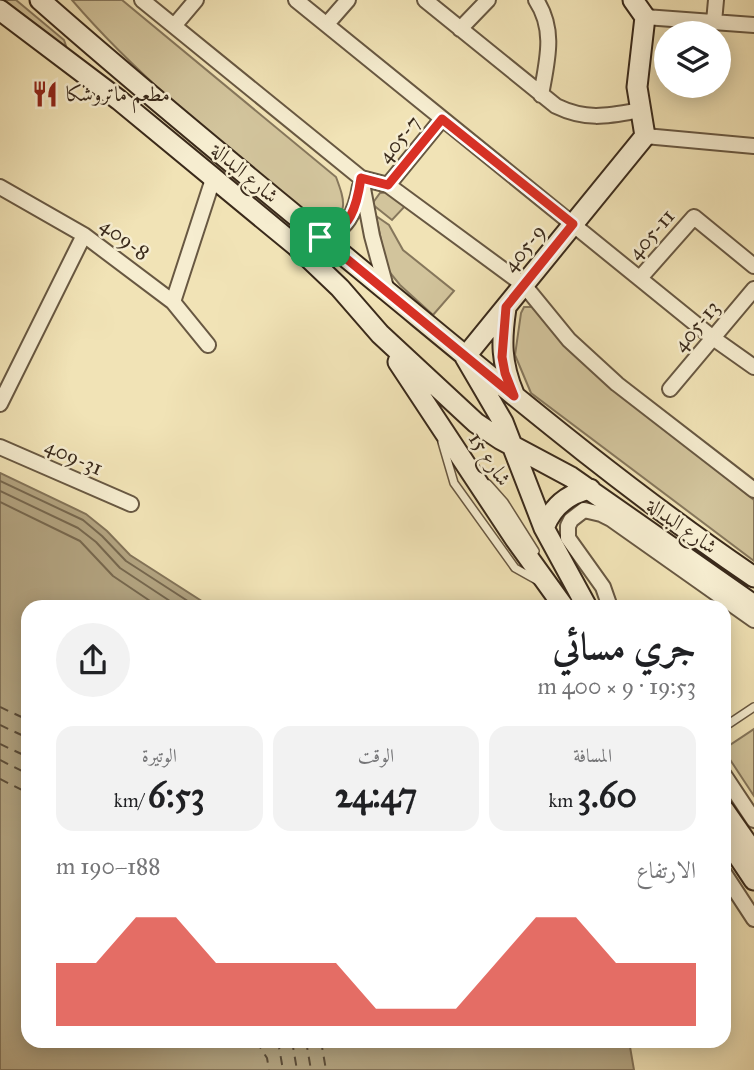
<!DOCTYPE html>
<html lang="ar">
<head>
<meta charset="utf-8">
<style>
  :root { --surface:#fff; --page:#f2f2f2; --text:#202124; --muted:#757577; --accent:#d93025 }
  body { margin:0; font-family:"IM FELL Great Primer",Amiri,serif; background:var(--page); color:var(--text); direction:rtl; height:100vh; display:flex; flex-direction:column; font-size:26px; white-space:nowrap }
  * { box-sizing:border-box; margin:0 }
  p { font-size:23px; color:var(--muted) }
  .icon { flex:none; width:38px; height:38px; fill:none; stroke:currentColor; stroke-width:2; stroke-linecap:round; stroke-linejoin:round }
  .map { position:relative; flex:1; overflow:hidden; direction:ltr }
  .sheet { position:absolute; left:21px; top:600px; width:710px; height:448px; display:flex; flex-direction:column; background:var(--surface); border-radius:21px; box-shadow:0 4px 18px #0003; direction:rtl }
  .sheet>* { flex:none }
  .fabs { position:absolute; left:654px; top:21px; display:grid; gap:14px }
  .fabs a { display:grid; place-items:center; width:77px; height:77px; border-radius:50%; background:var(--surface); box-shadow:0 4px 18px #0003; font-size:35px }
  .pin { position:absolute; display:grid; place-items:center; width:60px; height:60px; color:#fff; margin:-30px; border-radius:14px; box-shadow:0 4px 10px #0006 }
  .round { display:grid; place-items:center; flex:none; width:74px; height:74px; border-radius:37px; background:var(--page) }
  .head { display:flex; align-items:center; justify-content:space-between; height:119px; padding:0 35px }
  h1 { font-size:38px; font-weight:700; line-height:52px }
  .figures { display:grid; grid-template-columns:repeat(3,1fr); gap:10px; height:119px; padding:7px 35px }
  .figures div { display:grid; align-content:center; border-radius:18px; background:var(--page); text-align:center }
  .figures b { font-size:35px; font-weight:700 }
  .figures small { font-size:19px; font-weight:400 }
  .figures p { font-size:19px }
  .chart { height:196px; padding:14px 35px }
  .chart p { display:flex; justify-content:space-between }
  .chart svg { width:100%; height:126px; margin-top:7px; fill:var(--accent); opacity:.7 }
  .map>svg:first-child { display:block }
  .green { fill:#d2c49c; stroke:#86775c; stroke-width:2 }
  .water { fill:#b3a481; stroke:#837358; stroke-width:2 }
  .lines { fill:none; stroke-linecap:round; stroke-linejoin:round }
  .shore { stroke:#76674e; stroke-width:2 }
  .ferry { stroke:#5e4f3a; stroke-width:2; stroke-dasharray:9 7; stroke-linecap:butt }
  .lane-casing { stroke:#685842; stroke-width:10 }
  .street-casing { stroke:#685842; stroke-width:18 }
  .secondary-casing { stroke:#3a2a1b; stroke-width:23 }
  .lane { stroke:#f6edd0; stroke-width:7 }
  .street { stroke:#f6edd0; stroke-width:14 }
  .secondary { stroke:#f6edd0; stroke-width:19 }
  .route-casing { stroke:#fff; stroke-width:14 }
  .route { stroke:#d93025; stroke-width:9 }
  .labels { text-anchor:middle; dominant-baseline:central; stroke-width:5; stroke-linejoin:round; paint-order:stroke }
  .poi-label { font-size:21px; fill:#3a2a1b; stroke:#f6edd0; text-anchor:start }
  .street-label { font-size:21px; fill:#3a2a1b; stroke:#f6edd0 }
</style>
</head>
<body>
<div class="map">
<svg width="754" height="1070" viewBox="0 0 754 1070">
  <rect width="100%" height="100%" fill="#f1e3b6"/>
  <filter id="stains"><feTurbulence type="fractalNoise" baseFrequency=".00286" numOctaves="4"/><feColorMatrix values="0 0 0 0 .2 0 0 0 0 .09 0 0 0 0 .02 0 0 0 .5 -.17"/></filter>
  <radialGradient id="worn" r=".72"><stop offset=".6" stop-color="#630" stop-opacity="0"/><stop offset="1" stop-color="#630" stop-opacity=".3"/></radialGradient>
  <path class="green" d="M 0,0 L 16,0 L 64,40 L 66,46 L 60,46 Z
    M 72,0 L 122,0 L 336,177 C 345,201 350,216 322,226 C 235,154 146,86 72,0 Z
    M 390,192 L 407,204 L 392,220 L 372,204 L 380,193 Z
    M 376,216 L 389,225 L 403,250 L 454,291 L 433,315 L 400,285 L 387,269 Z
    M 524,307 L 532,307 L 627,398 L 754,500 L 754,561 L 531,393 L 515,355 L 521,313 Z
    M 754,729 L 754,796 L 725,752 L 724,749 Z"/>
  <path class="water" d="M 0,473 L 86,514 L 107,531 L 130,555 L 211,607 L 28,607 L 28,1041 L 629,1041 L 634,1070 L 0,1070 Z"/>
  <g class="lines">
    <path class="shore" d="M 0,481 L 83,520 L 102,536 L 126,561 L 197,607
      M 0,491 L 78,528 L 96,542 L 120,568 L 179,607
      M 0,502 L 80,541 L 113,576 L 159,607"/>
    <path class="ferry" d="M 0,707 L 28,720
      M 0,725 L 28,738
      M 0,744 L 28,757
      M 0,760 L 28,774
      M 0,779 L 28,793
      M 256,1041 L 267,1058 L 269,1070
      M 276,1041 L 279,1047 L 283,1070
      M 292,1041 L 297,1070
      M 306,1041 L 311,1070
      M 321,1041 L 326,1070"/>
    <g class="lane-casing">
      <path id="lane" d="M 442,442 L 454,483 L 515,568 L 540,582
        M 488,484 L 504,502 L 535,551
        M 724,727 L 754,707"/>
    </g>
    <g class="street-casing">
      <path id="street" d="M 142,0 L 361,178 L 388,185 L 524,285 L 569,340 L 617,384 L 754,490
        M 296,0 L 713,338 L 754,367
        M 425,0 L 556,106 C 587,121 608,116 640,110
        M 536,0 C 556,30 547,61 541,95
        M 645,17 L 754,25
        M 714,22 L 716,0
        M 327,24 L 348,0
        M 174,26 L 196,0
        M 460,29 L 488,0
        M 645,136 L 754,146
        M 361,178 L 372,236 L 387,291
        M 388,185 L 442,119
        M 0,187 L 84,235 L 173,302 L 208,345
        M 320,237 C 347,233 356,211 360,186
        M 640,278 L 694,217 L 754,266
        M 173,302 L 214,176
        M 670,389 L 754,289
        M 0,404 L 84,235
        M 0,447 L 131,504
        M 610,607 L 603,587 L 568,538 L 568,526 L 571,520 L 584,510 L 601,514 L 611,519 L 754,620
        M 724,775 L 754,820
        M 724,873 L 754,919"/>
    </g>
    <g class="secondary-casing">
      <path id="secondary" d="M 40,0 C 153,100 271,195 388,292 C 507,390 626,490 754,577
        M 0,10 L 119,100 L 296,246 L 340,288 L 380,334 L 476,423 L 500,439 L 571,477 L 754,605
        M 506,308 C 501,341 501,363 514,394
        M 398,362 L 515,539 L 564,607
        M 544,528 C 552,507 567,494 590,489
        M 587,607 L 544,528 L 503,422 L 465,357 L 645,136 L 637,87 L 645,17 L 633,0
        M 724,810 L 754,853
        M 724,835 L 754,880"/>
    </g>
    <use href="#lane" class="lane"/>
    <use href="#street" class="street"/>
    <use href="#secondary" class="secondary"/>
  </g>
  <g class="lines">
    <g class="route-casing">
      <path id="route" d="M 442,119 L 573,224 L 506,307 L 502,357 L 505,373 L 514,396 L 320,237 C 351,232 357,205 361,178 L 388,185 Z"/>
    </g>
    <use href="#route" class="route"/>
  </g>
  <defs>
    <g id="restaurant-bare" transform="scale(2.1)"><path d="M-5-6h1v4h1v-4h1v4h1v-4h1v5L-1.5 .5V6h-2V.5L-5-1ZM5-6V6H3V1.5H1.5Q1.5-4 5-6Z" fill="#8f2418" stroke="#f6edd0" stroke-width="2.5" paint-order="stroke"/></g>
  </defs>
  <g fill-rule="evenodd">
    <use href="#restaurant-bare" x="45" y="94"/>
  </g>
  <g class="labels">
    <g class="poi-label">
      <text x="66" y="94">مطعم ماتروشكا</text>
    </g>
    <g class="street-label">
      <text transform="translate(399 139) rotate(-51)">405-7</text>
      <text transform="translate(245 173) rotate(40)">شارع البدالة</text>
      <text transform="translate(651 234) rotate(-49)">405-11</text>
      <text transform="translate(125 239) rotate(37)">409-8</text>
      <text transform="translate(524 248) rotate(-51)">405-9</text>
      <text transform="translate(696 326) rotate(-50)">405-13</text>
      <text transform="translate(74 457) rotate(24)">409-31</text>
      <text transform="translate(490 459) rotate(57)">شارع 15</text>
      <text transform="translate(682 526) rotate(35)">شارع البدالة</text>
    </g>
  </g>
  <rect width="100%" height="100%" filter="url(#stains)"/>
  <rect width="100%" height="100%" fill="url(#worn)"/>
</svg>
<div class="fabs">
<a><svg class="icon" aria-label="layers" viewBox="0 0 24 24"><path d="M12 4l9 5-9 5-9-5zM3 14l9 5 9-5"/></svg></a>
</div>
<div class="pin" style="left:320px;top:237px;background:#1e9e55"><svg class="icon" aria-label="arrive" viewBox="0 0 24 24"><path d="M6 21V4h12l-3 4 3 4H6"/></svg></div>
<section class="sheet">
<div class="head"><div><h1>جري مسائي</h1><p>19:53 · 9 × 400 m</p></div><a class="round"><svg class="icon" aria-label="share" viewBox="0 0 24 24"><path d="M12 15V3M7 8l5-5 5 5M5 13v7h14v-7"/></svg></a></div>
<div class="figures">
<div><p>المسافة</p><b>3.60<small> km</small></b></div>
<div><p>الوقت</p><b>24:47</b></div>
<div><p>الوتيرة</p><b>6:53<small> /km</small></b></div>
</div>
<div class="chart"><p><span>الارتفاع</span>188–190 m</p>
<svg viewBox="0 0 160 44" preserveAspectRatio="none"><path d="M0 44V22L10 22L20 6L30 6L40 22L50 22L60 22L70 22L80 38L90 38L100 38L110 22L120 6L130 6L140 22L150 22L160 22V44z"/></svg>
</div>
</section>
</div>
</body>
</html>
